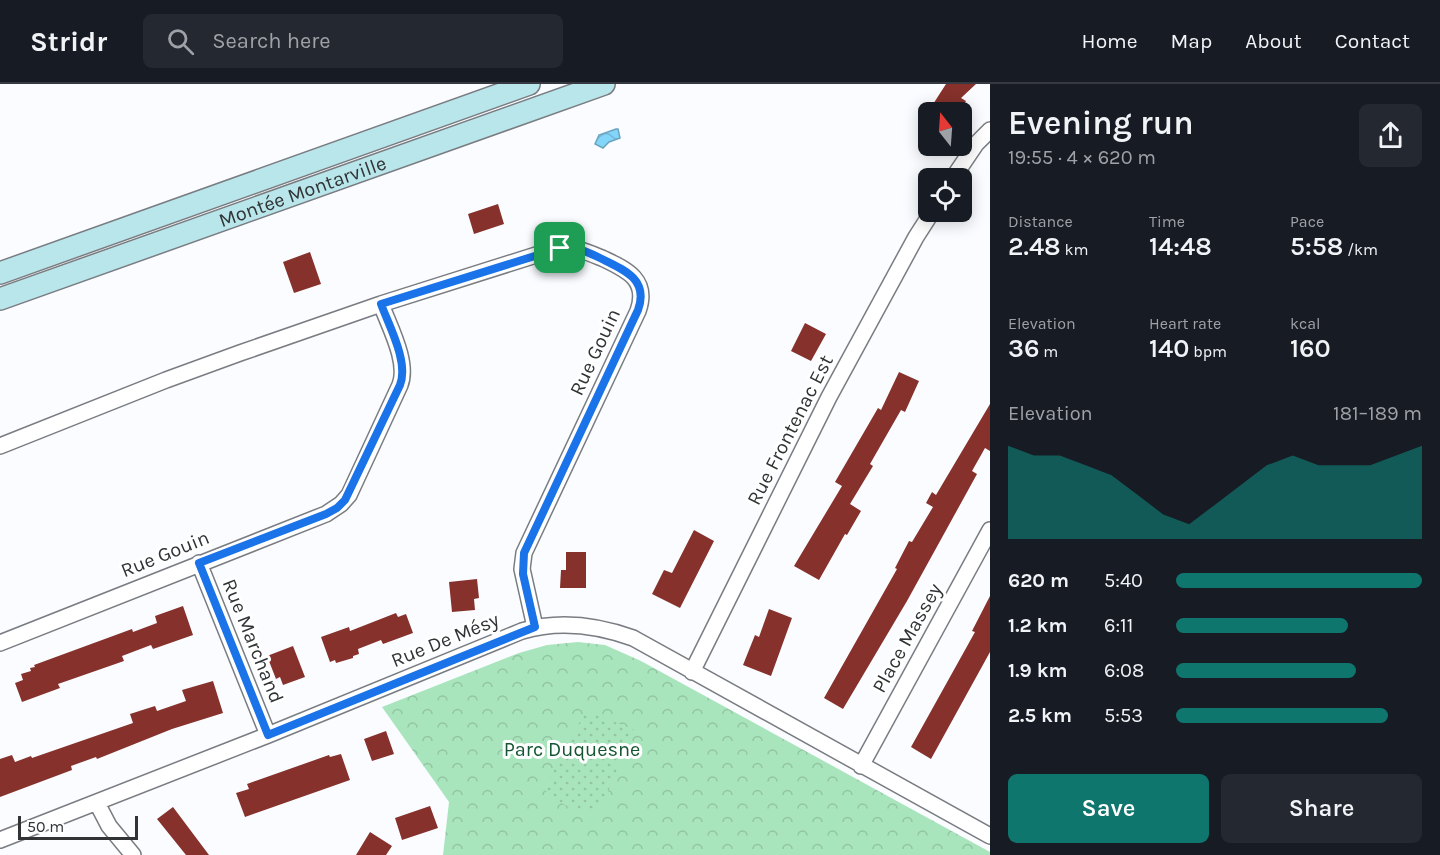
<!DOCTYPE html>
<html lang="en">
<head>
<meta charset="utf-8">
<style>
  :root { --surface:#171b24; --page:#242831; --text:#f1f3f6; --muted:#9ea1a6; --line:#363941; --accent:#0f766e }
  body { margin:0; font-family:Karla,sans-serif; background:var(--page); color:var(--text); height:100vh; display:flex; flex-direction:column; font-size:22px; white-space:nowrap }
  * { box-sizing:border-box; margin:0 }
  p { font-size:20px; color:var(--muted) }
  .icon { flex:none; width:33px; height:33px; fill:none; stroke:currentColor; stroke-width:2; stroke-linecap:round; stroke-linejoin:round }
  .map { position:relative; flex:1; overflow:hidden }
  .panel { display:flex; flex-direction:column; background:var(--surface); width:450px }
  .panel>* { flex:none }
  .needle { width:39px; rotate:343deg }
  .buttons { position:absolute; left:918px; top:18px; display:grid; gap:12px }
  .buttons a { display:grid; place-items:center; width:54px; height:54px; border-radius:9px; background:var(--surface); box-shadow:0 3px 15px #0003; font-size:30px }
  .scale { position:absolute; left:18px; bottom:15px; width:120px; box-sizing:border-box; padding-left:6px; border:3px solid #313335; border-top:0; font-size:16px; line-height:21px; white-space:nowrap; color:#313335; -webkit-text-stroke:4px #fff; paint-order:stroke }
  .pin { position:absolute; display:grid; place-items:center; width:51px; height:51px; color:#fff; margin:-26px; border-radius:12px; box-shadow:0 3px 9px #0006 }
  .round { display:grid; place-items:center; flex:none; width:63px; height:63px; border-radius:9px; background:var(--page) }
  .head { display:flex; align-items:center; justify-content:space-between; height:102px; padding:0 18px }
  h1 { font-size:33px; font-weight:600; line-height:45px }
  .metrics { display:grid; grid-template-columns:repeat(3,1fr); gap:9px; height:102px; padding:6px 18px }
  .metrics div { display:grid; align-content:center }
  .metrics b { font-size:26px; font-weight:600 }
  .metrics small { font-size:16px; font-weight:400 }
  .metrics p { font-size:16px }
  .chart { height:168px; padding:12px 18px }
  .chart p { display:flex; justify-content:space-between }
  .chart svg { width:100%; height:108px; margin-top:6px; fill:var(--accent); opacity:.7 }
  .action { display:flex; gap:12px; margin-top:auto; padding:12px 18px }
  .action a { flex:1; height:69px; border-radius:9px; background:var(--accent); color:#fff; font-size:24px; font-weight:600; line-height:69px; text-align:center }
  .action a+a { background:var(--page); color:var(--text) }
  ul { padding:0 18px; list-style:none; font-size:20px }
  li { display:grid; grid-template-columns:96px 72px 1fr; align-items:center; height:45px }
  li i { height:15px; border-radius:8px; background:var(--accent) }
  header { display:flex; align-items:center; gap:36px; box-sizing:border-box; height:84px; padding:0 30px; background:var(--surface); border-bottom:2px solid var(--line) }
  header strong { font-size:28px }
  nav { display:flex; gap:33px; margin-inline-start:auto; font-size:21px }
  .search { width:420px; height:54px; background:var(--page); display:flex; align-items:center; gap:15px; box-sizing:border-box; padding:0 21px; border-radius:9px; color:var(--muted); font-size:22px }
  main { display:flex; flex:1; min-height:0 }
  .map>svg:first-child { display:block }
  .park { fill:url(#park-crowns) }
  .garden { fill:url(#garden-dots) }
  .water { fill:url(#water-waves); stroke:#6aa4be; stroke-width:1.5 }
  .building { fill:#86312b }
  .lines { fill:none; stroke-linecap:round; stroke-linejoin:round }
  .street-casing { stroke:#797c81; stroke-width:18 }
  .secondary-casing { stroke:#797c81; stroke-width:24 }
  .street { stroke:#fff; stroke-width:15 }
  .secondary { stroke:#b9e6ea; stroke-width:21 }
  .route-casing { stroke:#fff; stroke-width:12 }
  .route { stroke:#1a73e8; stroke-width:8 }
  .labels { text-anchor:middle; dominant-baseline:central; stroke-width:6; stroke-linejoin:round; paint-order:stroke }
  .street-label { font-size:20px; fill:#313335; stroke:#fff }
  .park-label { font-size:20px; fill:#145631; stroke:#fff }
</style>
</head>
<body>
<header>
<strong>Stridr</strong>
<div class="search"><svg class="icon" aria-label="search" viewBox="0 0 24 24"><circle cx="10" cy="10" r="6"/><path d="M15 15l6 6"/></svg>Search here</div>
<nav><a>Home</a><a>Map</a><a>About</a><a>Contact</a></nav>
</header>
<main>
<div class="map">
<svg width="990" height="771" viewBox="0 0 990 771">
  <defs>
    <pattern id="park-crowns" width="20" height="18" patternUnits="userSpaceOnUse" patternTransform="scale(1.5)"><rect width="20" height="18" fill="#a9e5bc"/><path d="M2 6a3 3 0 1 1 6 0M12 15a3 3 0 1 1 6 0" fill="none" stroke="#92c5a2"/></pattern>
    <pattern id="garden-dots" width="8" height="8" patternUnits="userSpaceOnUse" patternTransform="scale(1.5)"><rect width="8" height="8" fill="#a9e5bc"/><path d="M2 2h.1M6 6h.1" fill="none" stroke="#92c5a2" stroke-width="1.8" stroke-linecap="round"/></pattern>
    <pattern id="water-waves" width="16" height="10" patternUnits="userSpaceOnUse" patternTransform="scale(1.5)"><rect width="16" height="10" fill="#83d5f9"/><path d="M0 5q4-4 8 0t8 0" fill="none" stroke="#72b7d6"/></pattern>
  </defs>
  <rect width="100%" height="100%" fill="#fafcff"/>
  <path class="park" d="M 578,558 L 605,561 L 641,577 L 990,768 L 990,771 L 443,771 L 449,718 L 382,623 L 519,569 L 547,561 Z"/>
  <path class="garden" d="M 586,626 L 634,646 L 601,724 C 573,729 564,723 544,705 Z"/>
  <path class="water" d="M 616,45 L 618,45 L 620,54 L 609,58 L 603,64 L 595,60 L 599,51 Z"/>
  <path class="building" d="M 946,0 L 976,0 L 961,14 L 966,17 L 959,28 L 928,28 Z
    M 498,120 L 504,140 L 474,150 L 468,130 Z
    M 310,168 L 321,200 L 294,209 L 283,178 Z
    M 805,239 L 826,250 L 811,277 L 791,267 Z
    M 899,288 L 919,297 L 905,328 L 901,326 L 870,380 L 873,382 L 850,420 L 861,427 L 847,451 L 845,450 L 819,496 L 794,482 L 842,402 L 835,398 L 878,324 L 881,326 Z
    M 990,320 L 990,367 L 985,364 L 972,387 L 977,390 L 907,517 L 843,625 L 824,614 L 897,485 L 895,484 L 909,457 L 912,458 L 933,423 L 926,419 L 932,408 L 936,411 Z
    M 694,446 L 714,457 L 680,524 L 652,510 L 664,486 L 672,489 Z
    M 566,468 L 586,468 L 586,504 L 560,504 L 561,486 L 566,486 Z
    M 477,495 L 479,514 L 474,515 L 475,526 L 452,528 L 449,498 Z
    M 990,512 L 990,568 L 931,675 L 911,663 L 975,548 L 972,547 Z
    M 183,522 L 193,551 L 153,565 L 151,561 L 122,572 L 124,577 L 58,600 L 60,604 L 22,618 L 15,599 L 23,596 L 21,590 L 31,587 L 30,584 L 35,583 L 34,581 L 132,545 L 133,548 L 157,539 L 155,532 Z
    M 769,525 L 792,534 L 771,592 L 743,581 L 755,551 L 759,553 Z
    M 396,529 L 398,533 L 406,530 L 413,549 L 383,560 L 381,556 L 358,565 L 359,570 L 353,572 L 353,574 L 336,579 L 335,576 L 330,578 L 321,553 L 349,543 L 350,547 Z
    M 293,562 L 305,593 L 283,601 L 280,593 L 276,595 L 267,572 Z
    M 213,597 L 223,629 L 172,645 L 97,675 L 96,673 L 71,682 L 72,686 L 0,713 L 0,675 L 12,671 L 15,678 L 31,672 L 32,674 L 133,639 L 130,630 L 155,622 L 157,627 L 186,617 L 182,606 Z
    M 386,647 L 394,670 L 372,677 L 364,655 Z
    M 341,670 L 350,696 L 245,733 L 236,709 L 249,705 L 247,700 L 329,671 L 330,673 Z
    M 430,722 L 438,744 L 402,756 L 395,734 Z
    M 173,723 L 209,771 L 186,771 L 157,735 Z
    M 370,748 L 392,762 L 386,771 L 356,771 Z"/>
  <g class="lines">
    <g class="street-casing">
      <path id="street" d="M 953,94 L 976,60 L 990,46
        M 0,362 L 166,296 L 240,269 L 381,220 L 555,165 C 573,161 587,168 604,175 C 627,186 649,196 638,227 L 524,469 L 522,485 L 535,543
        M 199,479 L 268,651
        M 0,559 L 326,430 L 341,420 L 349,411 L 400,301 C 409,278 389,242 381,220
        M 692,588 L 829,313 L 916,153 L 932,128
        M 861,682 L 990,446
        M 97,719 L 109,742 L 133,771
        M 0,756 L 268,651 L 522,547 C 559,536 597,541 633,554 L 990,752"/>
    </g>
    <g class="secondary-casing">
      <g id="secondary">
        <path d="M 0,189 L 529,0"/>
        <path id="s1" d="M 0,215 L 604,0"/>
      </g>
    </g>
    <use href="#street" class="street"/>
    <use href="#secondary" class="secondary"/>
  </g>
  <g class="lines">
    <g class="route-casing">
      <path id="route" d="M 571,163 C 582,165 592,170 602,175 C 625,186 649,196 638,226 L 524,469 L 523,490 L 535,543 L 268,651 L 199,479 L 326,430 L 337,424 L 345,416 L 400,301 C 409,278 389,242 381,220 L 554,166 Z"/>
    </g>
    <use href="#route" class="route"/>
  </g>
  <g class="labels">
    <g class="street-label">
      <text stroke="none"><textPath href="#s1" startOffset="321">Montée Montarville</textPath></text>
      <text transform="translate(595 268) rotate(-65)">Rue Gouin</text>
      <text transform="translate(790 346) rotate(-63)">Rue Frontenac Est</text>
      <text transform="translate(165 470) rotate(-22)">Rue Gouin</text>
      <text transform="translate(907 554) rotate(-61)">Place Massey</text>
      <text transform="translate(445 556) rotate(-22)">Rue De Mésy</text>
      <text transform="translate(253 557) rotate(68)">Rue Marchand</text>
    </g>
    <g class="park-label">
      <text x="572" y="665">Parc Duquesne</text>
    </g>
  </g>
</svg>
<div class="buttons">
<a><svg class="needle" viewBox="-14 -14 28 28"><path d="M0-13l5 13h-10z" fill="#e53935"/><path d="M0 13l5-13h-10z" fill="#9ea1a6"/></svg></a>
<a><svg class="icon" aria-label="locate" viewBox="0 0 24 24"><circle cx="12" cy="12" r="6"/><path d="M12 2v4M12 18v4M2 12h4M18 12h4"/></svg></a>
</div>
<div class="scale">50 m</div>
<div class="pin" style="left:560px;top:164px;background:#1e9e55"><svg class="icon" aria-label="arrive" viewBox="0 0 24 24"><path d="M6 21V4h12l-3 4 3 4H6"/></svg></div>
</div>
<section class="panel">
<div class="head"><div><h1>Evening run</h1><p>19:55 · 4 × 620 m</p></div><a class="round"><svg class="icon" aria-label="share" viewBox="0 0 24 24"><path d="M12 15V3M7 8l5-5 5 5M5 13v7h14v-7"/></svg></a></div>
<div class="metrics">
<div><p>Distance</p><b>2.48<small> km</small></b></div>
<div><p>Time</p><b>14:48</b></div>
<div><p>Pace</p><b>5:58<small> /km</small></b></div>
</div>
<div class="metrics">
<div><p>Elevation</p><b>36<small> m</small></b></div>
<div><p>Heart rate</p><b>140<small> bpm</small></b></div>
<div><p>kcal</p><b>160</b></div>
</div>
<div class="chart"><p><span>Elevation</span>181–189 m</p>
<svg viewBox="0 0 160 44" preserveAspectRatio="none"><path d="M0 44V6L10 10L20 10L30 14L40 18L50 26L60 34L70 38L80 30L90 22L100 14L110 10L120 14L130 14L140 14L150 10L160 6V44z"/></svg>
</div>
<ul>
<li><b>620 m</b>5:40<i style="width:100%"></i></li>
<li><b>1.2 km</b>6:11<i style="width:70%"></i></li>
<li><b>1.9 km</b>6:08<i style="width:73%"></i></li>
<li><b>2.5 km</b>5:53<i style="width:86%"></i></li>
</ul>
<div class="action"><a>Save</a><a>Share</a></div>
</section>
</main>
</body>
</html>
